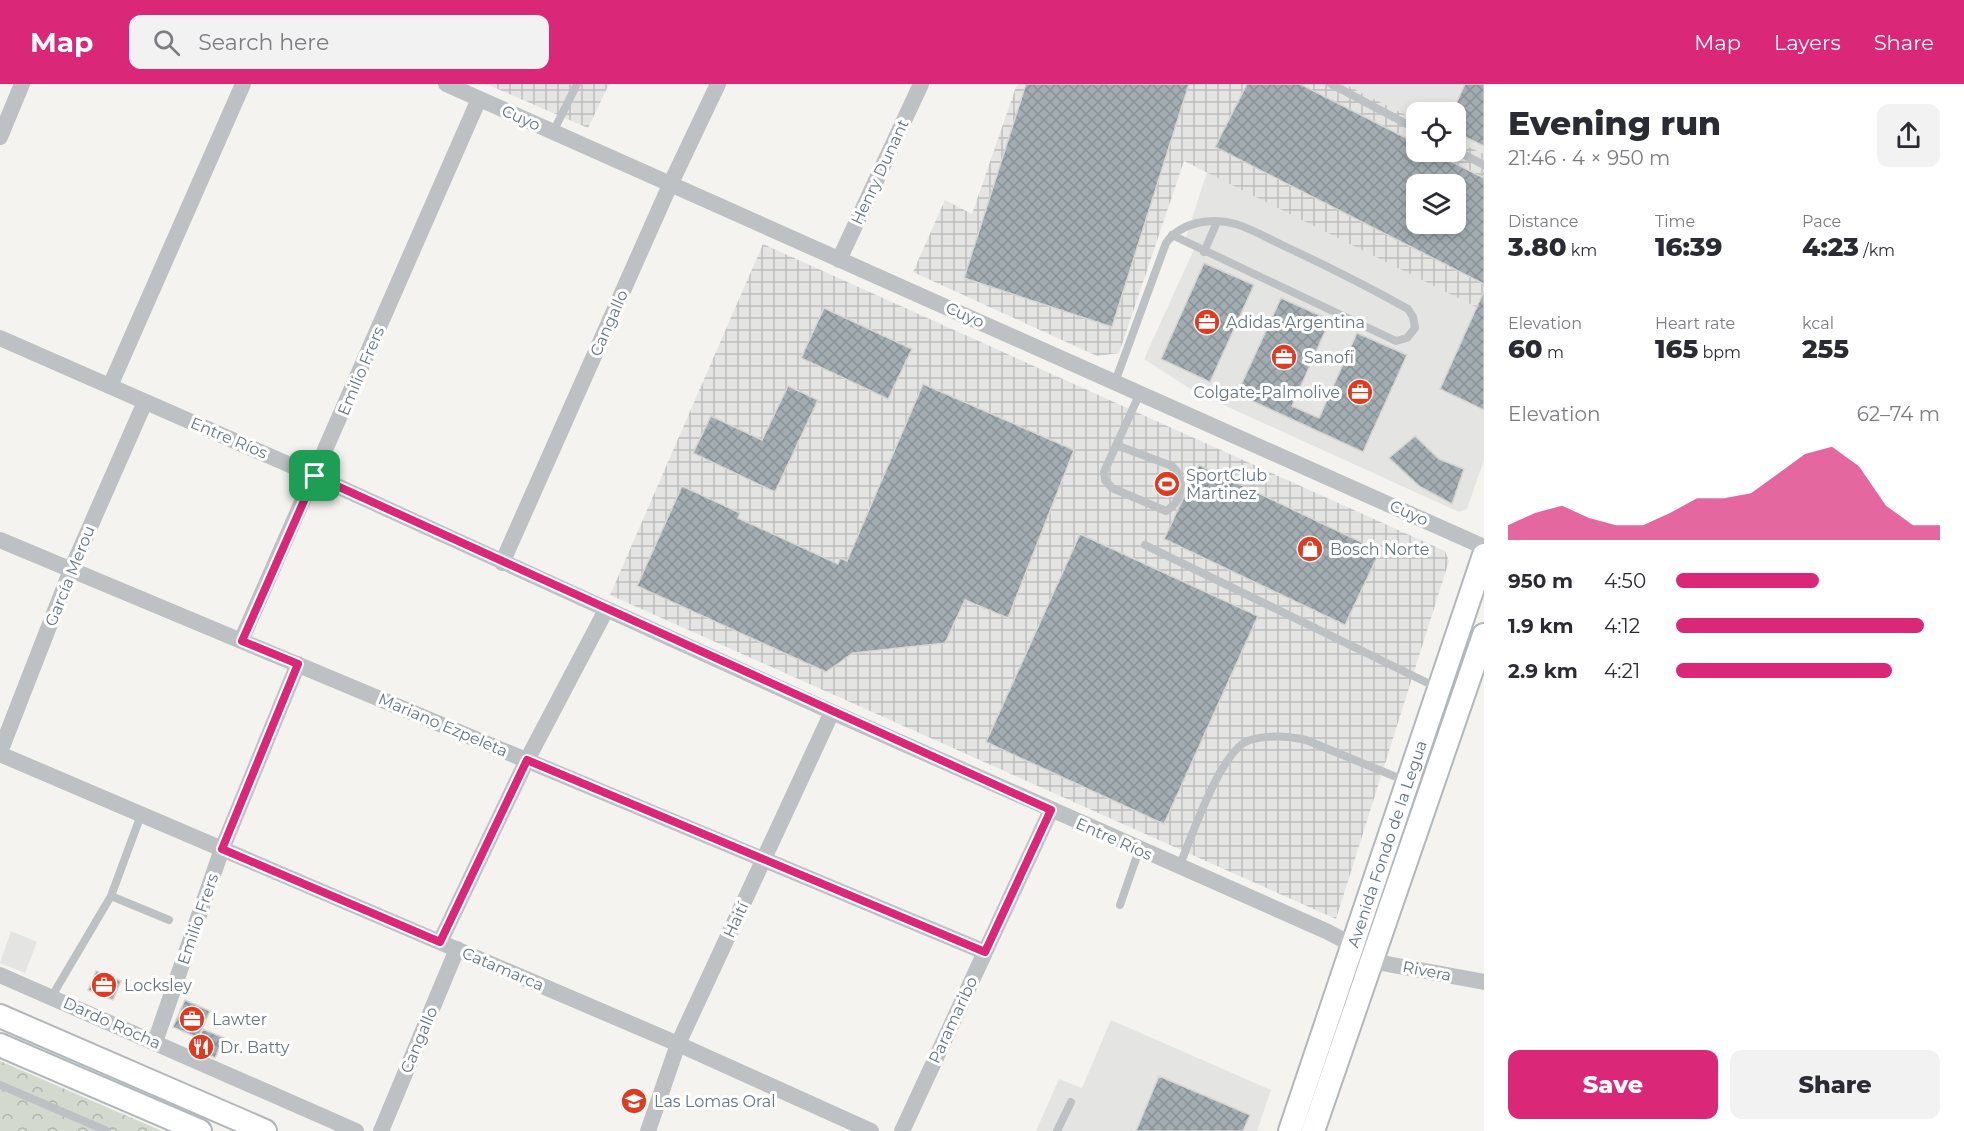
<!DOCTYPE html>
<html lang="en">
<head>
<meta charset="utf-8">
<style>
  :root { --surface:#fff; --page:#f2f2f3; --text:#2b2b33; --muted:#7c7c81; --accent:#db2777 }
  body { margin:0; font-family:Montserrat,sans-serif; background:var(--page); color:var(--text); height:100vh; display:flex; flex-direction:column; font-size:22px; white-space:nowrap }
  * { box-sizing:border-box; margin:0 }
  p { font-size:20px; color:var(--muted) }
  .icon { flex:none; width:33px; height:33px; fill:none; stroke:currentColor; stroke-width:2; stroke-linecap:round; stroke-linejoin:round }
  .map { position:relative; flex:1; overflow:hidden }
  .panel { display:flex; flex-direction:column; background:var(--surface); width:480px }
  .panel>* { flex:none }
  .controls { position:absolute; left:1406px; top:18px; display:grid; gap:12px }
  .controls a { display:grid; place-items:center; width:60px; height:60px; border-radius:12px; background:var(--surface); box-shadow:0 3px 9px #0003; font-size:30px }
  .pin { position:absolute; display:grid; place-items:center; width:51px; height:51px; color:#fff; margin:-26px; border-radius:12px; box-shadow:0 3px 9px #0006 }
  .round { display:grid; place-items:center; flex:none; width:63px; height:63px; border-radius:12px; background:var(--page) }
  .overview { display:flex; align-items:center; justify-content:space-between; height:102px; padding:0 24px }
  h1 { font-size:33px; font-weight:800; line-height:45px }
  .metrics { display:grid; grid-template-columns:repeat(3,1fr); gap:9px; height:102px; padding:6px 24px }
  .metrics div { display:grid; align-content:center }
  .metrics b { font-size:26px; font-weight:800 }
  .metrics small { font-size:16px; font-weight:400 }
  .metrics p { font-size:16px }
  .chart { height:168px; padding:12px 24px }
  .chart p { display:flex; justify-content:space-between }
  .chart svg { width:100%; height:108px; margin-top:6px; fill:var(--accent); opacity:.7 }
  .action { display:flex; gap:12px; margin-top:auto; padding:12px 24px }
  .action a { flex:1; height:69px; border-radius:12px; background:var(--accent); color:#fff; font-size:24px; font-weight:800; line-height:69px; text-align:center }
  .action a+a { background:var(--page); color:var(--text) }
  ul { padding:0 24px; list-style:none; font-size:20px }
  li { display:grid; grid-template-columns:96px 72px 1fr; align-items:center; height:45px }
  li i { height:15px; border-radius:8px; background:var(--accent) }
  header { display:flex; align-items:center; gap:36px; box-sizing:border-box; height:84px; padding:0 30px; background:var(--accent); color:#fff }
  header strong { font-size:28px }
  nav { display:flex; gap:33px; margin-inline-start:auto; font-size:21px }
  .search { width:420px; height:54px; background:var(--page); display:flex; align-items:center; gap:15px; box-sizing:border-box; padding:0 21px; border-radius:12px; color:var(--muted); font-size:22px }
  main { display:flex; flex:1; min-height:0 }
  .map>svg:first-child { display:block }
  .built { fill:#e4e5e3 }
  .industrial { fill:url(#industrial-grid); fill-rule:evenodd }
  .forest { fill:url(#forest-crowns) }
  .building { fill:url(#building-cross-hatch); stroke:#d5d5d2; stroke-width:1.5; fill-rule:evenodd }
  .lines { fill:none; stroke-linecap:round; stroke-linejoin:round }
  .secondary-casing { stroke:#b1b7bb; stroke-width:26 }
  .service { stroke:#bdc1c4; stroke-width:8 }
  .minor { stroke:#bdc1c4; stroke-width:16 }
  .secondary { stroke:#fff; stroke-width:22 }
  .route-casing { stroke:#fff; stroke-width:12 }
  .route { stroke:#db2777; stroke-width:8 }
  .labels { text-anchor:middle; dominant-baseline:central; stroke-width:6; stroke-linejoin:round; paint-order:stroke }
  .street-label { font-size:16px; fill:#637681; stroke:#fff }
  .poi-label { font-size:16px; fill:#637681; stroke:#fff; text-anchor:start }
</style>
</head>
<body>
<header>
<strong>Map</strong>
<div class="search"><svg class="icon" aria-label="search" viewBox="0 0 24 24"><circle cx="10" cy="10" r="6"/><path d="M15 15l6 6"/></svg>Search here</div>
<nav><a>Map</a><a>Layers</a><a>Share</a></nav>
</header>
<main>
<div class="map">
<svg width="1484" height="1047" viewBox="0 0 1484 1047">
  <defs>
    <pattern id="industrial-grid" width="8" height="8" patternUnits="userSpaceOnUse" patternTransform="scale(1.5)"><rect width="8" height="8" fill="#e4e5e3"/><path d="M0 4h8M4 0v8" fill="none" stroke="#bcbebd"/></pattern>
    <pattern id="forest-crowns" width="20" height="18" patternUnits="userSpaceOnUse" patternTransform="scale(1.5)"><rect width="20" height="18" fill="#d3d9cf"/><path d="M2 6a3 3 0 1 1 6 0M12 15a3 3 0 1 1 6 0" fill="none" stroke="#afb5ad"/></pattern>
    <pattern id="building-cross-hatch" width="8" height="8" patternUnits="userSpaceOnUse" patternTransform="scale(1.5)"><rect width="8" height="8" fill="#a3adb1"/><path d="M0 0l8 8M0 8l8-8" fill="none" stroke="#889195"/></pattern>
  </defs>
  <rect width="100%" height="100%" fill="#f4f3ef"/>
  <path class="built" d="M 1344,0 L 1484,0 L 1484,70 L 1455,56 L 1455,28 L 1416,28 L 1416,36 Z
    M 1207,88 L 1484,227 L 1484,376 L 1467,425 L 1459,428 L 1195,308 L 1144,275 L 1195,163 L 1184,159 Z
    M 11,847 L 37,858 L 25,889 L 0,879 Z
    M 1111,936 L 1271,1006 L 1257,1047 L 1036,1047 L 1059,995 L 1082,1004 Z"/>
  <path class="industrial" d="M 486,0 L 609,0 L 588,44 Z
    M 1017,0 L 1344,0 L 1416,36 L 1416,68 L 1455,68 L 1455,56 L 1484,70 L 1484,227 L 1184,77 L 1119,269 L 1097,272 L 913,188 L 945,116 L 972,130 ZM 1416,100 L 1455,100 L 1455,140 L 1416,140 Z
    M 763,160 L 1445,467 L 1449,477 L 1336,835 L 610,511 Z"/>
  <path class="forest" d="M 0,977 L 162,1047 L 0,1047 Z"/>
  <path class="building" d="M 1026,0 L 1189,0 L 1112,243 L 964,194 Z
    M 1247,0 L 1300,0 L 1416,59 L 1416,68 L 1432,68 L 1484,94 L 1484,200 L 1215,63 ZM 1416,100 L 1455,100 L 1455,140 L 1416,140 Z
    M 1465,0 L 1484,0 L 1484,62 L 1455,48 L 1455,22 Z
    M 1204,179 L 1254,201 L 1210,298 L 1161,275 Z
    M 1484,207 L 1484,326 L 1440,305 Z
    M 1281,214 L 1330,236 L 1292,322 L 1319,334 L 1357,249 L 1407,271 L 1363,368 L 1237,310 Z
    M 824,224 L 912,265 L 888,315 L 801,274 Z
    M 923,300 L 1074,366 L 1008,534 L 965,516 L 945,559 L 853,569 L 826,588 L 637,502 L 682,402 L 740,429 L 738,434 L 838,480 L 840,474 L 847,477 Z
    M 788,302 L 818,316 L 775,408 L 693,369 L 711,332 L 762,356 Z
    M 1415,352 L 1439,375 L 1464,385 L 1452,420 L 1419,402 L 1389,374 Z
    M 1199,381 L 1380,467 L 1345,541 L 1164,455 Z
    M 1080,450 L 1258,532 L 1164,740 L 986,658 Z
    M 96,887 L 121,897 L 113,916 L 88,906 Z
    M 185,916 L 210,927 L 198,954 L 173,943 Z
    M 203,945 L 224,954 L 215,974 L 194,964 Z
    M 1159,992 L 1250,1031 L 1243,1047 L 1136,1047 Z"/>
  <g class="lines">
    <g class="secondary-casing">
      <g id="secondary">
        <path d="M 0,932 L 265,1047"/>
        <path d="M 0,961 L 200,1047"/>
        <path id="s1" d="M 1290,1047 L 1484,471"/>
        <path d="M 1313,1047 L 1484,551"/>
      </g>
    </g>
    <path class="service" d="M 1331,0 L 1416,45
      M 553,48 L 577,0
      M 1455,66 L 1484,81
      M 1204,168 L 1217,138
      M 1115,298 L 1166,159 C 1181,138 1211,133 1236,140 C 1252,145 1267,154 1282,161 C 1325,181 1367,202 1408,225 L 1413,233 L 1415,244 L 1407,254 L 1396,257 L 1172,151
      M 1116,361 L 1172,382 C 1186,395 1183,417 1166,427 L 1112,404 L 1105,396 L 1104,388 L 1140,309
      M 1145,461 L 1438,604
      M 1179,783 C 1191,755 1221,664 1250,656 C 1268,651 1289,652 1306,656 L 1406,697
      M 111,812 L 169,836
      M 1120,821 L 1139,766
      M 52,912 L 111,812 L 141,731
      M 0,1001 L 107,1047
      M 1057,1047 L 1071,1018"/>
    <path class="minor" d="M 446,0 L 1484,463
      M 0,53 L 22,0
      M 839,176 L 921,0
      M 0,254 L 315,392 L 832,628 L 1326,847 L 1351,860 L 1371,877 L 1484,898
      M 110,302 L 243,0
      M 0,456 L 985,868
      M 502,479 L 670,101 L 718,0
      M 241,557 L 479,15
      M 0,668 L 71,486 L 145,318
      M 0,670 L 678,960 L 871,1047
      M 440,858 L 527,676 L 606,526
      M 0,891 L 356,1047
      M 155,958 L 222,765 L 298,580
      M 381,1047 L 457,865
      M 648,1047 L 678,960 L 832,628
      M 902,1047 L 1051,726"/>
    <use href="#secondary" class="secondary"/>
  </g>
  <g class="lines">
    <g class="route-casing">
      <path id="route" d="M 315,392 L 1051,726 L 985,868 L 527,676 L 440,858 L 222,765 L 298,580 L 242,557 Z"/>
    </g>
    <use href="#route" class="route"/>
  </g>
  <defs>
    <g id="office-disc" transform="scale(1.35)"><circle r="9.5" fill="#e23a21" stroke="#fff"/><path d="M-6-3h4V-5.5h4V-3h4V5H-6ZM-1-4.5V-3h2v-1.5ZM-6 0V1H6V0Z" fill="#fff"/></g>
    <g id="stadium-disc" transform="scale(1.35)"><circle r="9.5" fill="#e23a21" stroke="#fff"/><path d="M0-5a6.5 5 0 1 0 0 10a6.5 5 0 1 0 0-10ZM-3.5-1.8h7v3.6h-7Z" fill="#fff"/></g>
    <g id="shop-disc" transform="scale(1.35)"><circle r="9.5" fill="#e23a21" stroke="#fff"/><path d="M-5-2.5h2.3a2.7 3.5 0 0 1 5.4 0H5L5.5 6h-11ZM-1.5-2.5h3a1.5 2.3 0 0 0-3 0Z" fill="#fff"/></g>
    <g id="restaurant-disc" transform="scale(1.35)"><circle r="9.5" fill="#e23a21" stroke="#fff"/><path d="M-5-6h1v4h1v-4h1v4h1v-4h1v5L-1.5 .5V6h-2V.5L-5-1ZM5-6V6H3V1.5H1.5Q1.5-4 5-6Z" fill="#fff"/></g>
    <g id="school-disc" transform="scale(1.35)"><circle r="9.5" fill="#e23a21" stroke="#fff"/><path d="M0-5L7-2L0 1L-7-2ZM-4 1L0 2.5L4 1V4Q0 6-4 4Z" fill="#fff"/></g>
  </defs>
  <g fill-rule="evenodd">
    <use href="#office-disc" x="1207" y="238"/>
    <use href="#office-disc" x="1284" y="273"/>
    <use href="#office-disc" x="1360" y="308"/>
    <use href="#stadium-disc" x="1167" y="400"/>
    <use href="#shop-disc" x="1310" y="465"/>
    <use href="#office-disc" x="104" y="901"/>
    <use href="#office-disc" x="192" y="935"/>
    <use href="#restaurant-disc" x="201" y="963"/>
    <use href="#school-disc" x="634" y="1017"/>
  </g>
  <g class="labels">
    <g class="street-label">
      <text transform="translate(521 34) rotate(24)">Cuyo</text>
      <text transform="translate(880 88) rotate(-65)">Henry Dunant</text>
      <text transform="translate(965 231) rotate(24)">Cuyo</text>
      <text transform="translate(609 239) rotate(-66)">Cangallo</text>
      <text transform="translate(361 287) rotate(-67)">Emilio Frers</text>
      <text transform="translate(229 354) rotate(23)">Entre Ríos</text>
      <text transform="translate(1409 429) rotate(24)">Cuyo</text>
      <text transform="translate(70 492) rotate(-68)">García Merou</text>
      <text transform="translate(443 641) rotate(23)">Mariano Ezpeleta</text>
      <text transform="translate(1114 755) rotate(24)">Entre Ríos</text>
      <text stroke="none"><textPath href="#s1" startOffset="303">Avenida Fondo de la Legua</textPath></text>
      <text transform="translate(198 835) rotate(-71)">Emilio Frers</text>
      <text transform="translate(736 836) rotate(-65)">Haití</text>
      <text transform="translate(503 885) rotate(23)">Catamarca</text>
      <text transform="translate(1427 887) rotate(11)">Rivera</text>
      <text transform="translate(953 936) rotate(-65)">Paramaribo</text>
      <text transform="translate(112 939) rotate(24)">Dardo Rocha</text>
      <text transform="translate(419 956) rotate(-67)">Cangallo</text>
    </g>
    <g class="poi-label">
      <text x="1226" y="238">Adidas Argentina</text>
      <text x="1304" y="273">Sanofi</text>
      <text x="1340" y="308" text-anchor="end">Colgate-Palmolive</text>
      <text x="1186" y="391">SportClub<tspan x="1186" dy="18">Martinez</tspan></text>
      <text x="1330" y="465">Bosch Norte</text>
      <text x="124" y="901">Locksley</text>
      <text x="212" y="935">Lawter</text>
      <text x="220" y="963">Dr. Batty</text>
      <text x="654" y="1017">Las Lomas Oral</text>
    </g>
  </g>
</svg>
<div class="controls">
<a><svg class="icon" aria-label="locate" viewBox="0 0 24 24"><circle cx="12" cy="12" r="6"/><path d="M12 2v4M12 18v4M2 12h4M18 12h4"/></svg></a>
<a><svg class="icon" aria-label="layers" viewBox="0 0 24 24"><path d="M12 4l9 5-9 5-9-5zM3 14l9 5 9-5"/></svg></a>
</div>
<div class="pin" style="left:315px;top:392px;background:#1e9e55"><svg class="icon" aria-label="arrive" viewBox="0 0 24 24"><path d="M6 21V4h12l-3 4 3 4H6"/></svg></div>
</div>
<section class="panel">
<div class="overview"><div><h1>Evening run</h1><p>21:46 · 4 × 950 m</p></div><a class="round"><svg class="icon" aria-label="share" viewBox="0 0 24 24"><path d="M12 15V3M7 8l5-5 5 5M5 13v7h14v-7"/></svg></a></div>
<div class="metrics">
<div><p>Distance</p><b>3.80<small> km</small></b></div>
<div><p>Time</p><b>16:39</b></div>
<div><p>Pace</p><b>4:23<small> /km</small></b></div>
</div>
<div class="metrics">
<div><p>Elevation</p><b>60<small> m</small></b></div>
<div><p>Heart rate</p><b>165<small> bpm</small></b></div>
<div><p>kcal</p><b>255</b></div>
</div>
<div class="chart"><p><span>Elevation</span>62–74 m</p>
<svg viewBox="0 0 160 44" preserveAspectRatio="none"><path d="M0 44V38L10 33L20 30L30 35L40 38L50 38L60 33L70 27L80 27L90 25L100 17L110 9L120 6L130 14L140 30L150 38L160 38V44z"/></svg>
</div>
<ul>
<li><b>950 m</b>4:50<i style="width:54%"></i></li>
<li><b>1.9 km</b>4:12<i style="width:94%"></i></li>
<li><b>2.9 km</b>4:21<i style="width:82%"></i></li>
</ul>
<div class="action"><a>Save</a><a>Share</a></div>
</section>
</main>
</body>
</html>
